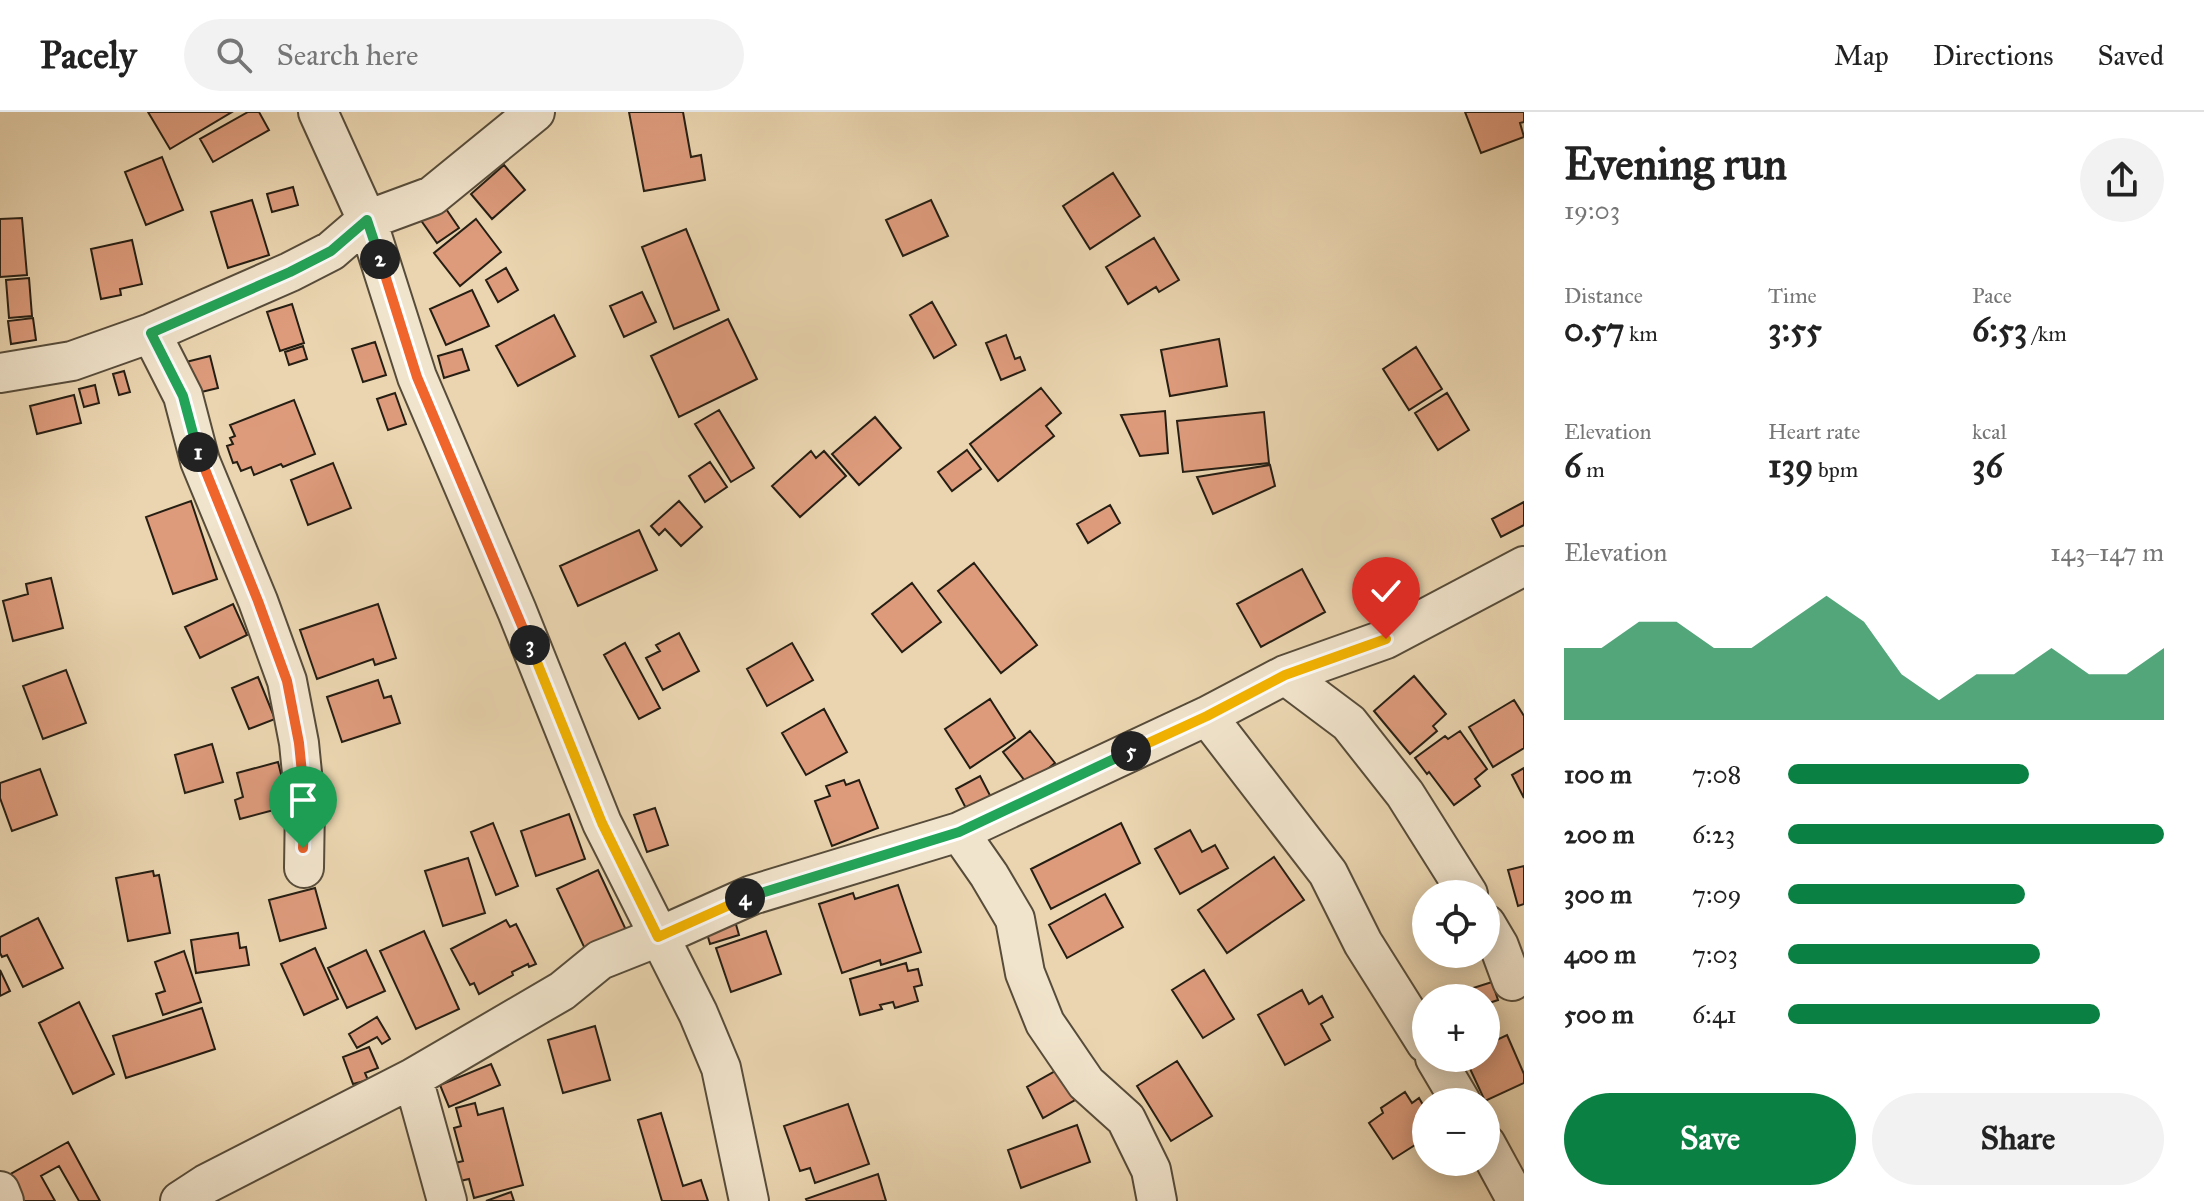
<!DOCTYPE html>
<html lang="en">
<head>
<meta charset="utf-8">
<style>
  :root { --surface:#fff; --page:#f2f2f2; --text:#222; --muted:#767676; --line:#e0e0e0; --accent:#0b8043 }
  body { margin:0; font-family:"IM FELL Great Primer",serif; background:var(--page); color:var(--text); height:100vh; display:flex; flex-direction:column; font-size:30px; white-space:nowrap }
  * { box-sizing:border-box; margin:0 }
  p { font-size:26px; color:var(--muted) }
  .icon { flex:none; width:44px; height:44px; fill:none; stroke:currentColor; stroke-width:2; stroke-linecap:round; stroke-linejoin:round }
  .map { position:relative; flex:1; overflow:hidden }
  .panel { display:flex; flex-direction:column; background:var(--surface); width:680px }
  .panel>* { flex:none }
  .tools { position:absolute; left:1412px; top:768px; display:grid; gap:16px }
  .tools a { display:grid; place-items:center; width:88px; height:88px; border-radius:50%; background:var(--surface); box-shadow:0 4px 20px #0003; font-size:40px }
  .pin { position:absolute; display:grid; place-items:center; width:68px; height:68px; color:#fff; margin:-82px -34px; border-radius:50% 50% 50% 0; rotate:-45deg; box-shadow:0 0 8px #0007 }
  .pin .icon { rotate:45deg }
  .km { position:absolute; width:40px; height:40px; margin:-20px; border-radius:50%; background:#222; color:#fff; font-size:22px; line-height:40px; text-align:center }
  .round { display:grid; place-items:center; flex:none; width:84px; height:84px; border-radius:42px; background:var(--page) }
  .head { display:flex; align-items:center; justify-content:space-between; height:136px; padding:0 40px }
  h1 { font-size:44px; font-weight:700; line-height:60px }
  .metrics { display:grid; grid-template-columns:repeat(3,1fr); gap:12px; height:136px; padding:8px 40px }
  .metrics div { display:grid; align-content:center }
  .metrics b { font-size:34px; font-weight:700 }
  .metrics small { font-size:22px; font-weight:400 }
  .metrics p { font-size:22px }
  .chart { height:224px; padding:16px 40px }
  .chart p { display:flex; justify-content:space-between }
  .chart svg { width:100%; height:144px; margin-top:8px; fill:var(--accent); opacity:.7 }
  .button { display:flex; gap:16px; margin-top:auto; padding:16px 40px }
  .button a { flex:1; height:92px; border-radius:48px; background:var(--accent); color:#fff; font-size:32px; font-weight:700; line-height:92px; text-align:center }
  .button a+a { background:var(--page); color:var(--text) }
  ul { padding:0 40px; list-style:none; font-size:26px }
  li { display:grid; grid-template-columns:128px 96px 1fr; align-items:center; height:60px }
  li i { height:20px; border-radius:10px; background:var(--accent) }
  header { display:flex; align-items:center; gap:48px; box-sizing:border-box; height:112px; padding:0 40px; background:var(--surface); border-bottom:2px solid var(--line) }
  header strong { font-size:38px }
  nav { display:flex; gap:44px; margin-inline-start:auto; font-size:28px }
  .search { width:560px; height:72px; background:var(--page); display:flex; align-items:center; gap:20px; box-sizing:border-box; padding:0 28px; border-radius:44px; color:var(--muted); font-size:30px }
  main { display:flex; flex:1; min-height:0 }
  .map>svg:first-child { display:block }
  .building { fill:#dd9b7c; stroke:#261e13; stroke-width:2 }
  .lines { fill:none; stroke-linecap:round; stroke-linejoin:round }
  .minor-casing { stroke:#574c3a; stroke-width:42 }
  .minor { stroke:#f1e4cc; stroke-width:38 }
  .split-1-casing { stroke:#fff; stroke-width:16 }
  .split-2-casing { stroke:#fff; stroke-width:16 }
  .split-3-casing { stroke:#fff; stroke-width:16 }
  .split-4-casing { stroke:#fff; stroke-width:16 }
  .split-5-casing { stroke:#fff; stroke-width:16 }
  .split-6-casing { stroke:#fff; stroke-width:16 }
  .split-1 { stroke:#f0652b; stroke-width:10 }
  .split-2 { stroke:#22a559; stroke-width:10 }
  .split-3 { stroke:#f0652b; stroke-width:10 }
  .split-4 { stroke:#f5b400; stroke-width:10 }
  .split-5 { stroke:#22a559; stroke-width:10 }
  .split-6 { stroke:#f5b400; stroke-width:10 }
</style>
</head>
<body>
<header>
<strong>Pacely</strong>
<div class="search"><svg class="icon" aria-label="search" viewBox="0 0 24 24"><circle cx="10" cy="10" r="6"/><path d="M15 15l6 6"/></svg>Search here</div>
<nav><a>Map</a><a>Directions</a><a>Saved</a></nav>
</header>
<main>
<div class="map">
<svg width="1524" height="1089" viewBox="0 0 1524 1089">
  <rect width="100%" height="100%" fill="#ead5b0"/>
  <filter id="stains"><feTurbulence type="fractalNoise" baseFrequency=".0025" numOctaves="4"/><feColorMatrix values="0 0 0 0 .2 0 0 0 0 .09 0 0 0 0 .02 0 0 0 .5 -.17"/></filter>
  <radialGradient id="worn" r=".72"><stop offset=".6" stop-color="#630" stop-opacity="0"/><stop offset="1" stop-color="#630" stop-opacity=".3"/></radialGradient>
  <path class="building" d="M 148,0 L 232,0 L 170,37 Z
    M 248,0 L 259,0 L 269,18 L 213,50 L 200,27 Z
    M 629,0 L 683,0 L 691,45 L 701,43 L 705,68 L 644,79 Z
    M 1465,0 L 1524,0 L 1524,10 L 1520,11 L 1524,25 L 1481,41 Z
    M 162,45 L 183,98 L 146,113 L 125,60 Z
    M 504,53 L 525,78 L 492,107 L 471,82 Z
    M 1113,61 L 1140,104 L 1090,137 L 1063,94 Z
    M 293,75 L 298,93 L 272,100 L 267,82 Z
    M 252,88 L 269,143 L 228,156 L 211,100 Z
    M 931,88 L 948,124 L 903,144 L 886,108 Z
    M 442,91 L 459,116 L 437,131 L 420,107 Z
    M 22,106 L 27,163 L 0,165 L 0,107 Z
    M 476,107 L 501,140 L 460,174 L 434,141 Z
    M 686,117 L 719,198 L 674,217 L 642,135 Z
    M 1154,126 L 1179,168 L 1159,180 L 1156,175 L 1128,192 L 1106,155 Z
    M 132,128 L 142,172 L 120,177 L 121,183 L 101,187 L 91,137 Z
    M 506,156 L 518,178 L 498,190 L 486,168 Z
    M 29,166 L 32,204 L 9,206 L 6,168 Z
    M 472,178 L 489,214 L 446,233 L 430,197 Z
    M 642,180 L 656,210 L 624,225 L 610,194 Z
    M 932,190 L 956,233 L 934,246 L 910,203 Z
    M 292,192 L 304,231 L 280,239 L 267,200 Z
    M 554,203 L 575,244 L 518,274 L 496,234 Z
    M 33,206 L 36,228 L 11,232 L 8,209 Z
    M 728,207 L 757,267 L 679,305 L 651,244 Z
    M 1006,223 L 1015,247 L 1020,245 L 1025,258 L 1001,268 L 986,231 Z
    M 1219,227 L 1227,274 L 1170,284 L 1161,238 Z
    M 375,230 L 386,263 L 363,270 L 352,237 Z
    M 303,234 L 307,247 L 289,253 L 285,240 Z
    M 1416,235 L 1442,277 L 1409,298 L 1383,257 Z
    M 462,237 L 469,258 L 444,266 L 438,244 Z
    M 210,244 L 218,276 L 193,282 L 186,250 Z
    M 124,259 L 130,280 L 119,283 L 113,262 Z
    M 95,273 L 99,291 L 84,295 L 79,277 Z
    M 1041,276 L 1061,301 L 1046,314 L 1054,324 L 998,369 L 970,332 Z
    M 395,281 L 406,312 L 388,318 L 377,287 Z
    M 1447,281 L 1469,318 L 1438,338 L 1415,301 Z
    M 74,283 L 81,311 L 37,322 L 30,294 Z
    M 294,288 L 315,342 L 283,355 L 281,352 L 254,363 L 251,355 L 241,359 L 237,350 L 233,351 L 227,334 L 233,332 L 230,326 L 235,324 L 230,313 Z
    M 719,298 L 754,356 L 731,370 L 695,312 Z
    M 1165,299 L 1168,341 L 1140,344 L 1121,303 Z
    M 1264,300 L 1269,351 L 1183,360 L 1177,309 Z
    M 875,305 L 901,336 L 859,373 L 832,342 Z
    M 967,338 L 981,357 L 952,379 L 938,360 Z
    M 811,339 L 816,346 L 824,339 L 846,364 L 800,405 L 772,374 Z
    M 710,350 L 727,375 L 705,390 L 689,364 Z
    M 333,351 L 351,396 L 308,413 L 291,368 Z
    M 1270,353 L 1275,374 L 1213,402 L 1197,365 Z
    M 191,389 L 217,467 L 173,482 L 146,405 Z
    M 679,389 L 702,415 L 681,434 L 665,417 L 659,423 L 651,414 Z
    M 1524,390 L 1524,413 L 1501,425 L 1492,407 Z
    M 1110,393 L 1120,411 L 1088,431 L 1077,412 Z
    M 639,418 L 657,458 L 578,494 L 560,454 Z
    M 974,451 L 1037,533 L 1001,561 L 938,479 Z
    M 1302,457 L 1325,500 L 1261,535 L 1237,492 Z
    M 51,466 L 63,516 L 13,529 L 3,489 L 28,482 L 26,472 Z
    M 912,471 L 941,510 L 902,540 L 872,502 Z
    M 233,492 L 247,523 L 200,546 L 185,515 Z
    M 378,492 L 396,546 L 375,553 L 373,547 L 317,567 L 300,518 Z
    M 679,521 L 699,559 L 663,578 L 646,546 L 660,539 L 656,533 Z
    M 625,531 L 660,596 L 639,607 L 604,543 Z
    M 792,531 L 813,568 L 767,594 L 747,557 Z
    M 66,558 L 86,611 L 43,627 L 23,574 Z
    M 1414,564 L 1446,602 L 1433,614 L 1437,619 L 1410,642 L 1374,599 Z
    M 258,565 L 275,607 L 249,617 L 232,576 Z
    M 378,568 L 384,586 L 391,584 L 400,611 L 342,630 L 327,585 Z
    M 990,587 L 1015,626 L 970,656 L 945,617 Z
    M 1514,588 L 1524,604 L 1524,636 L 1493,655 L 1469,615 Z
    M 824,597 L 847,640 L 806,663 L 782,621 Z
    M 1030,619 L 1055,651 L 1028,673 L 1003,640 Z
    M 1460,619 L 1487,657 L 1475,667 L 1480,674 L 1454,693 L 1429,660 L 1427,662 L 1415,646 L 1445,624 L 1448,627 Z
    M 212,632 L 223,670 L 185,681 L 175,643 Z
    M 278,650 L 289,694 L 240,707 L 235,688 L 243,685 L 237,661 Z
    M 1524,656 L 1524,686 L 1512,663 Z
    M 40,657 L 57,703 L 12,719 L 0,686 L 0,671 Z
    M 980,664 L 996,695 L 972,708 L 956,677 Z
    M 844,668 L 846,673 L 859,668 L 878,716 L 832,734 L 815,689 L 830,684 L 826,674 Z
    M 655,696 L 668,733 L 647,740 L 634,703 Z
    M 569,702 L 585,747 L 536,764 L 521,719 Z
    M 493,711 L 518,774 L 496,783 L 471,720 Z
    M 1121,711 L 1140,751 L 1051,797 L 1031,757 Z
    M 1190,718 L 1202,740 L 1215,733 L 1228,756 L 1180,782 L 1155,737 Z
    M 1274,745 L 1304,788 L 1227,841 L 1198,798 Z
    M 468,746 L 485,801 L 443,814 L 425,759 Z
    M 1524,754 L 1524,792 L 1518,794 L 1508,758 Z
    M 598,758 L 626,818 L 585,837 L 557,777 Z
    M 153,759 L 154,764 L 159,763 L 170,821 L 128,829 L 116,766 Z
    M 898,773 L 921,840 L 881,853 L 880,848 L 842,861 L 819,792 L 853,781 L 855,787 Z
    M 315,776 L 326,816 L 280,829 L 269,788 Z
    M 1105,782 L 1123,815 L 1067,846 L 1049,813 Z
    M 38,806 L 63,856 L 23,875 L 7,843 L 2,845 L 0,841 L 0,825 Z
    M 506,808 L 510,815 L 516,812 L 536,852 L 529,855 L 528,852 L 512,860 L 513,863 L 479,882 L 474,871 L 470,873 L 451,837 Z
    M 735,809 L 739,823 L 710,832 L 706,818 Z
    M 424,819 L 459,897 L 416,917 L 380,839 Z
    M 766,819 L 781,862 L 731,880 L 716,836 Z
    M 238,821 L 240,836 L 246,835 L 249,853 L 196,861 L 191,828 Z
    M 315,836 L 338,887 L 304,903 L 281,852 Z
    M 366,838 L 385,879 L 347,896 L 328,856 Z
    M 184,839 L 201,890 L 163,903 L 156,882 L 165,879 L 155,850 Z
    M 906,851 L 908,859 L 918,857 L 922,873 L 914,875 L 918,889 L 895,896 L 893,890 L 880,893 L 882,897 L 860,903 L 850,867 Z
    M 0,858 L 10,879 L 0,884 Z
    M 1204,858 L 1234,907 L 1203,926 L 1172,878 Z
    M 1492,870 L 1498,888 L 1486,892 L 1486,886 L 1448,886 L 1448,884 Z
    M 1302,878 L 1309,892 L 1322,884 L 1333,905 L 1321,912 L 1330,928 L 1285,953 L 1258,903 Z
    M 79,890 L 114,962 L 73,982 L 39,911 Z
    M 202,896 L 215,937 L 126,966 L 113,924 Z
    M 377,905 L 390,927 L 382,932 L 377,925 L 357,936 L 349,922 Z
    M 595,914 L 610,968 L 563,981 L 548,928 Z
    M 1507,923 L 1524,962 L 1524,971 L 1485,989 L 1465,946 L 1486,946 L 1486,933 Z
    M 369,935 L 378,956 L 365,961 L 368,968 L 353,972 L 343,945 Z
    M 1177,949 L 1212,1004 L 1171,1029 L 1137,974 Z
    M 491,952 L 500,973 L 449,995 L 440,973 Z
    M 1059,957 L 1075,988 L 1043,1006 L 1027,975 Z
    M 1405,980 L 1412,991 L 1419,986 L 1426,998 L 1426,1026 L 1393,1047 L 1369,1011 L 1383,1001 L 1381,996 Z
    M 475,991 L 478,1003 L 503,996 L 523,1073 L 474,1086 L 469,1067 L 460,1069 L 455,1051 L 463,1049 L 454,1016 L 461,1014 L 456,996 Z
    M 848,992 L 869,1052 L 815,1071 L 810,1056 L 800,1059 L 784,1014 Z
    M 661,1001 L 683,1074 L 701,1068 L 708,1089 L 662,1089 L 638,1008 Z
    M 1077,1013 L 1090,1050 L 1021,1076 L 1008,1038 Z
    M 68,1030 L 100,1089 L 79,1089 L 59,1054 L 41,1064 L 55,1089 L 20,1089 L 7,1064 Z
    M 878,1062 L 886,1089 L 807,1089 L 806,1087 Z
    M 511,1080 L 514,1089 L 486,1089 Z"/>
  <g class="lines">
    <g class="minor-casing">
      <path id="minor" d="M 318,0 L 367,108 L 417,265 L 517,499 L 602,711 L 698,901 L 721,956 L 749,1089
        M 151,221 L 183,284 L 200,349 L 258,489 L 287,569 L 299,631 L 305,691 L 304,756
        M 0,261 L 72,249 L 151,221 L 290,160 L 331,139 L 367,108 L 432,84 L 535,0
        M 1285,563 L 1349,611 L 1405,682 L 1468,782
        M 1207,604 L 1328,761 L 1363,831 L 1426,931
        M 959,720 L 989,763 L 1015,807 L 1025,861 L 1045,911 L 1086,971 L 1126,1007 L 1151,1058 L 1157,1089
        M 1486,812 L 1499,834 L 1512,869
        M 1435,946 L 1461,990
        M 413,966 L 447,1089
        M 1486,1032 L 1517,1089
        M 0,1079 L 4,1089
        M 180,1089 L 206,1072 L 413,966 L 562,879 L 600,848 L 658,825 L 752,783 L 959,720 L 1207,604 L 1285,563 L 1386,527 L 1524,454"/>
    </g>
    <use href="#minor" class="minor"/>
  </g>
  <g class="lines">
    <g class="split-1-casing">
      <path id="split-1" d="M 198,340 L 258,489 L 287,569 L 299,631 L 305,691 L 303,736"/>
    </g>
    <g class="split-2-casing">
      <path id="split-2" d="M 198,340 L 183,284 L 151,221 L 290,160 L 331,139 L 367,108 L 380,147"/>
    </g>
    <g class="split-3-casing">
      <path id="split-3" d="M 380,147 L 417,265 L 530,533"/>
    </g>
    <g class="split-4-casing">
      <path id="split-4" d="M 530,533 L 602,711 L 658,825 L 745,786"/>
    </g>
    <g class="split-5-casing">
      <path id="split-5" d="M 745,786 L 959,720 L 1131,639"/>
    </g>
    <g class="split-6-casing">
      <path id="split-6" d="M 1131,639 L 1207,604 L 1285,563 L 1386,527"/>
    </g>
    <use href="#split-1" class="split-1"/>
    <use href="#split-2" class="split-2"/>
    <use href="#split-3" class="split-3"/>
    <use href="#split-4" class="split-4"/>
    <use href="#split-5" class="split-5"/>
    <use href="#split-6" class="split-6"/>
  </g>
  <rect width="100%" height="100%" filter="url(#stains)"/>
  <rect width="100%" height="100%" fill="url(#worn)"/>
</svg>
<div class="tools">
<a><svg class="icon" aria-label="locate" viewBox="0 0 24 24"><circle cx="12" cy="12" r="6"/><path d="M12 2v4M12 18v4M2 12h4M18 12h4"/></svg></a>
<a>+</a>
<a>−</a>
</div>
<div class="pin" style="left:303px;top:736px;background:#1e9e55"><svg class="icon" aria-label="arrive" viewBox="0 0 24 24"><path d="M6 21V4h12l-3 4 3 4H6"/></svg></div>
<div class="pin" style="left:1386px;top:527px;background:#d93025"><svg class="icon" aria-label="check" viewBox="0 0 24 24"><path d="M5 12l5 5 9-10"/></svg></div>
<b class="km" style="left:198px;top:340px">1</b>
<b class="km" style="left:380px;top:147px">2</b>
<b class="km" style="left:530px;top:533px">3</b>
<b class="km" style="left:745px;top:786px">4</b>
<b class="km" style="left:1131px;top:639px">5</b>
</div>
<section class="panel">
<div class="head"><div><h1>Evening run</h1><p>19:03</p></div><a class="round"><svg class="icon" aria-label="share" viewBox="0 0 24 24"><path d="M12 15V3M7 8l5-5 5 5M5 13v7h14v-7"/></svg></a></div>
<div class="metrics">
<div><p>Distance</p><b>0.57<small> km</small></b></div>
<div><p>Time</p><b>3:55</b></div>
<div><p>Pace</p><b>6:53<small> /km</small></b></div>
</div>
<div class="metrics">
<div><p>Elevation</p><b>6<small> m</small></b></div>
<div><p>Heart rate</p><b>139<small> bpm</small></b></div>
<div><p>kcal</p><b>36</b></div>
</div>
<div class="chart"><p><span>Elevation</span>143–147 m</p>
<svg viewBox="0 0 160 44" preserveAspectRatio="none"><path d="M0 44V22L10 22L20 14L30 14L40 22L50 22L60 14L70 6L80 14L90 30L100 38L110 30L120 30L130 22L140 30L150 30L160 22V44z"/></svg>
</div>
<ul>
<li><b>100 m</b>7:08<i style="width:64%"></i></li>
<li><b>200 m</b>6:23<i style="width:100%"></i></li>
<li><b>300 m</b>7:09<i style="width:63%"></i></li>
<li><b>400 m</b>7:03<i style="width:67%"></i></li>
<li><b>500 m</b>6:41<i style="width:83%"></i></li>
</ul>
<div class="button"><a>Save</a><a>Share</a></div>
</section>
</main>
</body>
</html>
